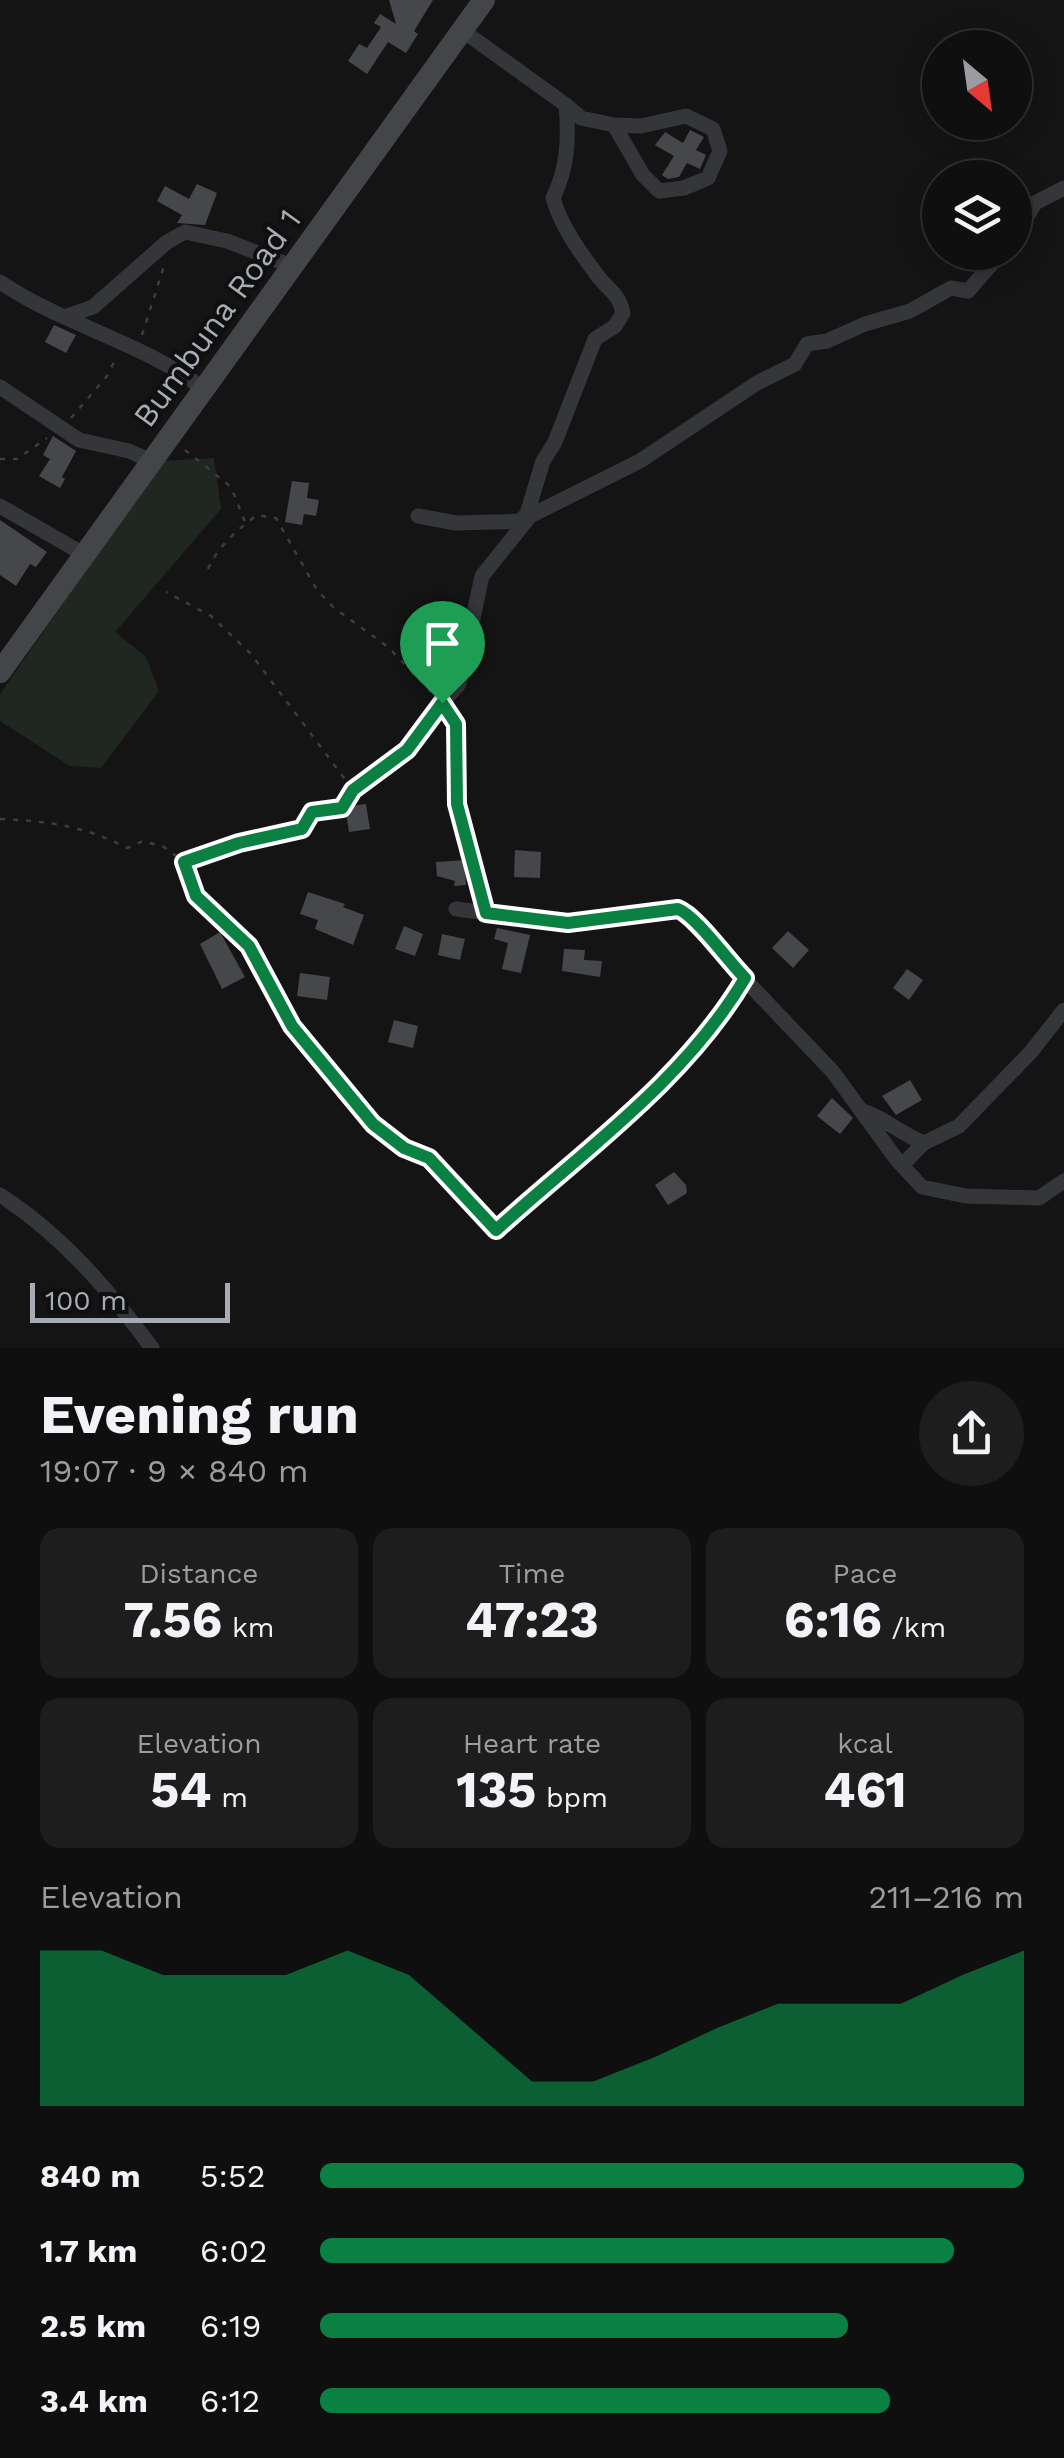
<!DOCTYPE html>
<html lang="en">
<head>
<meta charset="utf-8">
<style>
  :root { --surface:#0f0f10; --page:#1d1d1e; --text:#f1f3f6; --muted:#9b9c9f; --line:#2f2f30; --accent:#0b8043 }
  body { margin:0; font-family:"Work Sans",sans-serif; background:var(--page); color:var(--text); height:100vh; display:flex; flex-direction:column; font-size:38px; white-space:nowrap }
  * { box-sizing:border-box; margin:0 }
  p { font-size:32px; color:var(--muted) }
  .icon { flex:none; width:55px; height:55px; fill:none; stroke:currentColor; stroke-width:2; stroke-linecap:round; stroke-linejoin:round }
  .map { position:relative; height:1348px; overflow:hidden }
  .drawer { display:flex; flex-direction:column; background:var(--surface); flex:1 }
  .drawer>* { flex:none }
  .needle { width:65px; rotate:151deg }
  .buttons { position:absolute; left:922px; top:30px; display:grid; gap:20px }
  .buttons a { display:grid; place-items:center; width:110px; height:110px; border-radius:50%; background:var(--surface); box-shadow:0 5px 25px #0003,0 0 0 2px var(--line); font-size:50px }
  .scale { position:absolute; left:30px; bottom:25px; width:200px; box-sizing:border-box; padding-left:10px; border:5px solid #a7acb4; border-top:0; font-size:28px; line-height:35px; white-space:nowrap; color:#a7acb4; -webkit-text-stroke:8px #0f0f10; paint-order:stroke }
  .pin { position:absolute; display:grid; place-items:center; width:85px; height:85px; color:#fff; margin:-102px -42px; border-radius:50% 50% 50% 0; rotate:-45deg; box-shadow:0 0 10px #0007 }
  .pin .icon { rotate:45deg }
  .round { display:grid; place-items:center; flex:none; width:105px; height:105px; border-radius:52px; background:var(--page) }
  .summary { display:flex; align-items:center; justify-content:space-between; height:170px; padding:0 40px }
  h1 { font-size:55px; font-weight:700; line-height:75px }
  .figures { display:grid; grid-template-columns:repeat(3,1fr); gap:15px; height:170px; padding:10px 40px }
  .figures div { display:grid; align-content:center; border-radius:20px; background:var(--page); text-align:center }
  .figures b { font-size:50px; font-weight:700 }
  .figures small { font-size:28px; font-weight:400 }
  .figures p { font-size:28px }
  .chart { height:280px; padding:20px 40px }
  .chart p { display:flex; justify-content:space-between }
  .chart svg { width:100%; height:180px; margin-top:10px; fill:var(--accent); opacity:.7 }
  ul { padding:0 40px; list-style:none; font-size:32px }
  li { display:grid; grid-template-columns:160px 120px 1fr; align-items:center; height:75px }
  li i { height:25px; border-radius:12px; background:var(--accent) }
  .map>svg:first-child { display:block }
  .green { fill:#202721 }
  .building { fill:#46474a }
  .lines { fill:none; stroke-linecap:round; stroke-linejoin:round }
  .path { stroke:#3b3d41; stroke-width:2.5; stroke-dasharray:5 8; stroke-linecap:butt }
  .street { stroke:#35363a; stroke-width:15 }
  .secondary { stroke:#434549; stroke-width:22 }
  .route-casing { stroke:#fff; stroke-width:20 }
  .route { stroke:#0b8043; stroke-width:12 }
  .labels { text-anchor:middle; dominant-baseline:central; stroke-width:8; stroke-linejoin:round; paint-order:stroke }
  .street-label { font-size:32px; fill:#a7acb4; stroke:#0f0f10 }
</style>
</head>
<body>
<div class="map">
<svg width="1064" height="1348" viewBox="0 0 1064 1348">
  <rect width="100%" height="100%" fill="#141415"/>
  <path class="green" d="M 214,458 L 221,509 L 115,632 L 146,657 L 159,691 L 101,768 L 70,766 L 0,721 L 0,694 L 163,461 Z"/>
  <path class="building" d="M 389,0 L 433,0 L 414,31 L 418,34 L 406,53 L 388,42 L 367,74 L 348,61 L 359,44 L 367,48 L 381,27 L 374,23 L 380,14 L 396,24 Z
    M 690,130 L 704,137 L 696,150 L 706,155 L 700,169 L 687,163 L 679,177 L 668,179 L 662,175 L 674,156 L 655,145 L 665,132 L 683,143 Z
    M 197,184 L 217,193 L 205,225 L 177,223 L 182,215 L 157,201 L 165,186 L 189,199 Z
    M 54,325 L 76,335 L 66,353 L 45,342 Z
    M 53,436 L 76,451 L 62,477 L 65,479 L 60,488 L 39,476 L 50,459 L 43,455 Z
    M 292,481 L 309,483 L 307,498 L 319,500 L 316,516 L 304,514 L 302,525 L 285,522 Z
    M 0,520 L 47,552 L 36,567 L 30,564 L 16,586 L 0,575 Z
    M 366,804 L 370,829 L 349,832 L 345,807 Z
    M 515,850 L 541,852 L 540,878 L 514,877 Z
    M 465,860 L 466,885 L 454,886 L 455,881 L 437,876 L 436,862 Z
    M 308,892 L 345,904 L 343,907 L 364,915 L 353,945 L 315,929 L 318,920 L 300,914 Z
    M 404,926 L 423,934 L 415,956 L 395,949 Z
    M 497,928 L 530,935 L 521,973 L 502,969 L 508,943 L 494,939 Z
    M 788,931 L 809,950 L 793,968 L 772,948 Z
    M 220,932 L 245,977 L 222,989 L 200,944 Z
    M 442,934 L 465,939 L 460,960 L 438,955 Z
    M 564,949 L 585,950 L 584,960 L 602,961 L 600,977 L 562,971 Z
    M 907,969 L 923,980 L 909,1000 L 893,988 Z
    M 300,973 L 330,977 L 327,1000 L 297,996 Z
    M 394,1020 L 418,1026 L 413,1048 L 388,1042 Z
    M 910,1080 L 922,1100 L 896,1115 L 882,1096 Z
    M 832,1098 L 853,1118 L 840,1134 L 817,1116 Z
    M 674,1172 L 686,1185 L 687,1193 L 668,1205 L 655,1185 Z"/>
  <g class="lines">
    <path class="path" d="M 142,335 L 165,263
      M 71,418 L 107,376 L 117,356
      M 185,450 L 231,487 L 245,522
      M 0,459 L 17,459 L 47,438
      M 208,569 C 219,545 236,531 257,515 L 276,518 L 317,590 L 333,607 L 388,647 L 433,694
      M 450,716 L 455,724 L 457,804 L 482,898
      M 353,790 L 407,750 L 434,717
      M 0,819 C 46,821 86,826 127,848 L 143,841 L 164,847 L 184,862 L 239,843 L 302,829 L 312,812 L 341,807 L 353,790 L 251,654 L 211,616 L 166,592
      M 185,863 L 196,896 L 249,946 L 283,1013"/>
    <path class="street" d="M 469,22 L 466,33 L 566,105
      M 1015,236 L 1035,203 L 1064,188
      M 0,282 C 65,326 143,342 205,390
      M 67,316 L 93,307 L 167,242 L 185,232 L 227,241 L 294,267
      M 0,387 L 79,440 L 129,451 L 154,462
      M 0,506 L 87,556
      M 418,516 L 456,523 L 523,521
      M 517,524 L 527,514 L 543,461 L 555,442 L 595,339 L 615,326 L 623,313 C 619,293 608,290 597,275 C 579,251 561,226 553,198 C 568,167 569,138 566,105 L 581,118 L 614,125 L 641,126 L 686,116 L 713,129 L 720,151 L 708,178 L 684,188 L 659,191 L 643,175 L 614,125
      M 442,703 L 459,684 L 482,576 L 530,516 L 640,461 L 757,383 L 795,364 L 807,344 L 827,341 L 865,324 L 910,311 L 951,288 L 968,291 L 1002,252
      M 456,909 L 568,923 L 678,909 L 691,914 L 712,945 L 833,1072 L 897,1160 L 922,1187 L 966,1196 L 1039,1198 L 1064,1181
      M 292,1026 L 373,1124 L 404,1148 L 429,1158 L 497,1229 C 583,1151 685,1081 745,978
      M 865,1112 C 877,1114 905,1136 924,1143
      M 902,1165 L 924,1143 L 959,1126 L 1030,1053 L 1064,1010
      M 0,1195 C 62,1235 108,1289 152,1348"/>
    <path class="secondary" d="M 0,672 L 484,0"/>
  </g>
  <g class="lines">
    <g class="route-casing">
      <path id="route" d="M 442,703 L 456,724 L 457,804 L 486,913 L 568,923 L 678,909 C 696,916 728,961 745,978 C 684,1081 583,1151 496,1230 L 429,1158 L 404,1148 L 373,1124 L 292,1026 L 249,946 L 196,896 L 184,862 L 239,843 L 302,829 L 312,812 L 342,808 L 353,790 L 407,750 Z"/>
    </g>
    <use href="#route" class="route"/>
  </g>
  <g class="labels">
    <g class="street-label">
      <text transform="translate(217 318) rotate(-54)">Bumbuna Road 1</text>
    </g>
  </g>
</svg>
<div class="buttons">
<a><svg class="needle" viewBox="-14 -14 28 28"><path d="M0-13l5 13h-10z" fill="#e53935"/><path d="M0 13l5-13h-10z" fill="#9b9c9f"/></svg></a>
<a><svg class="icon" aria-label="layers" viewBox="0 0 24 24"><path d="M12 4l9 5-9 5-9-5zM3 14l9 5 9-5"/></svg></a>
</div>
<div class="scale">100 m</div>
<div class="pin" style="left:442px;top:703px;background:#1e9e55"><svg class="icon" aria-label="arrive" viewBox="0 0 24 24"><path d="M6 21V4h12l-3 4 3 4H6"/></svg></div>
</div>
<section class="drawer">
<div class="summary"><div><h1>Evening run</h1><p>19:07 · 9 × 840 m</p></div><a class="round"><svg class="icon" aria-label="share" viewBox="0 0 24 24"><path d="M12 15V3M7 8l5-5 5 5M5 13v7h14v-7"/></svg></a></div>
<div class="figures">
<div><p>Distance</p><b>7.56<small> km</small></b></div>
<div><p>Time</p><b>47:23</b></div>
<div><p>Pace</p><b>6:16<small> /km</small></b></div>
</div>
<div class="figures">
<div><p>Elevation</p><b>54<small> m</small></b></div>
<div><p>Heart rate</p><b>135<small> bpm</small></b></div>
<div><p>kcal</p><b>461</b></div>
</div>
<div class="chart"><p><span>Elevation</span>211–216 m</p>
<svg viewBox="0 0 160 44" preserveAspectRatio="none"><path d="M0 44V6L10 6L20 12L30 12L40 12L50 6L60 12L70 25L80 38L90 38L100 32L110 25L120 19L130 19L140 19L150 12L160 6V44z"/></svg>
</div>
<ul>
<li><b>840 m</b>5:52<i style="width:100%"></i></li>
<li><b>1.7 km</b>6:02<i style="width:90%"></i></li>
<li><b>2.5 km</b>6:19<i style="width:75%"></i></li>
<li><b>3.4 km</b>6:12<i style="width:81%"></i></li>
</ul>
</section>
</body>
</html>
